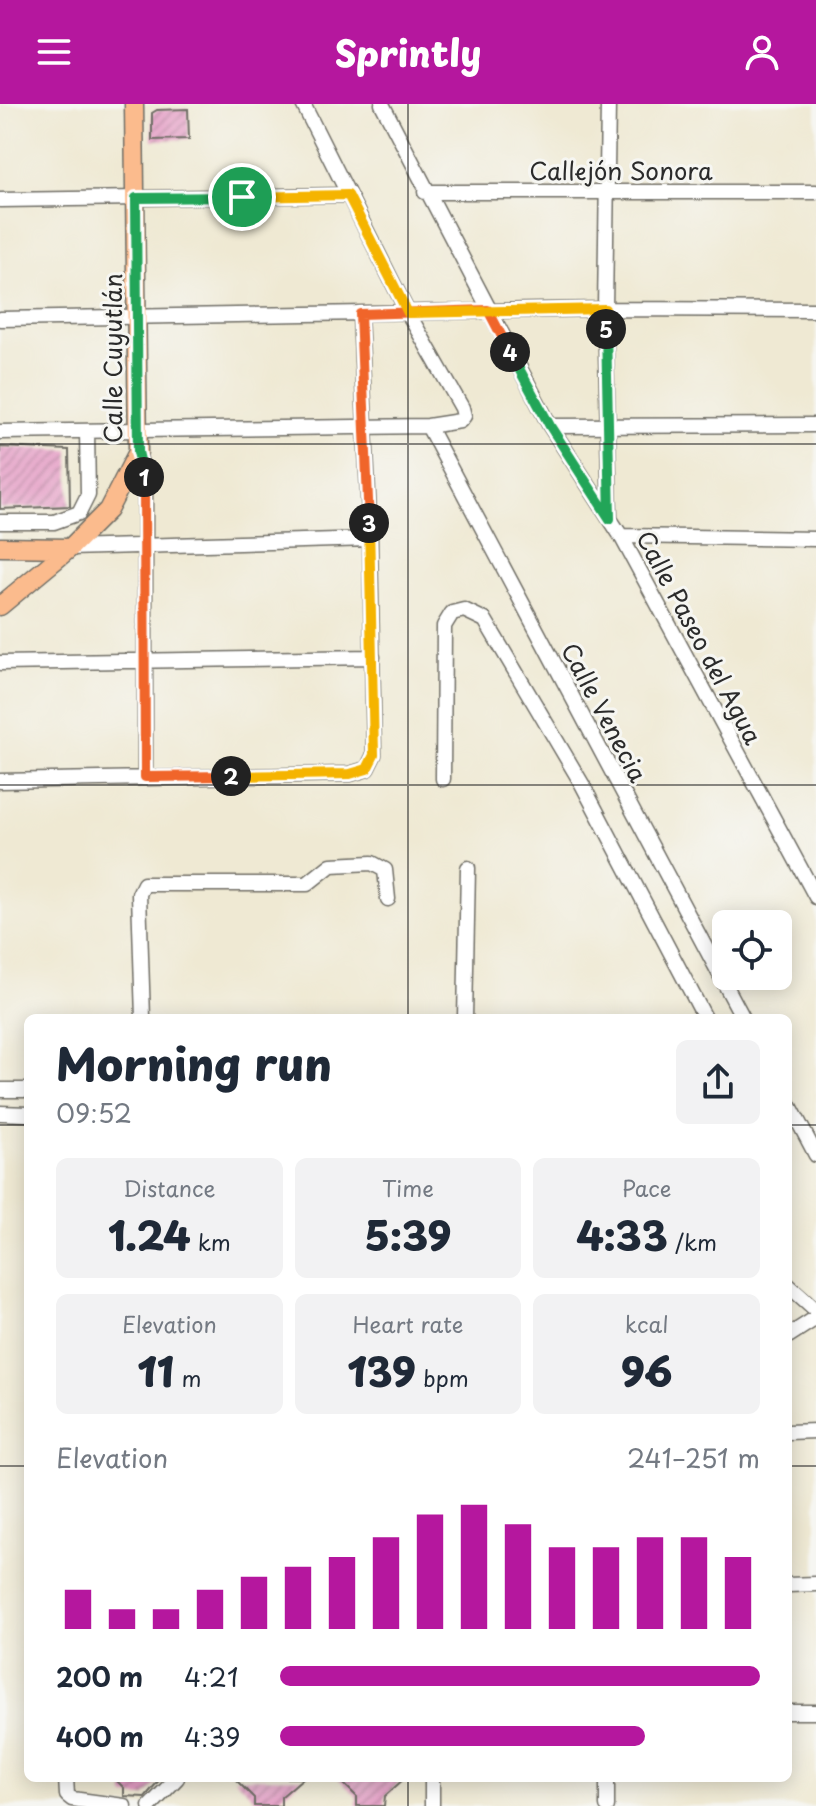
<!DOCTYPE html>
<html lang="en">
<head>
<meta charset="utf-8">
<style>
  :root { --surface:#fff; --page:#f2f2f3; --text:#1f2937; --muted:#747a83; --accent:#b5179e }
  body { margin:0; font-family:"Playpen Sans",sans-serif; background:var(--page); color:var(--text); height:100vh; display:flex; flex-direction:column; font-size:30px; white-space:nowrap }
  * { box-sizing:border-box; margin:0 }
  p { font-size:26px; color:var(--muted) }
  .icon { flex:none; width:44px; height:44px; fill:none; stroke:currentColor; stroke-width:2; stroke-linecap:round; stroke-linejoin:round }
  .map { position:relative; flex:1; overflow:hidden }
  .side { position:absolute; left:24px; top:910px; width:768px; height:768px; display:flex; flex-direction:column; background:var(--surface); border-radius:12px; box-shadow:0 4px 20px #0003 }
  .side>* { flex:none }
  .fabs { position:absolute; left:712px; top:806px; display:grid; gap:16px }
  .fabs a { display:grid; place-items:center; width:80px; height:80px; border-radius:12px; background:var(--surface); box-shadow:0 4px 20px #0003; font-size:40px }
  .pin { position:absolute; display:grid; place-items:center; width:68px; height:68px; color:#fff; margin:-34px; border:4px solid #fff; border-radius:50%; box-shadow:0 2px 8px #0007 }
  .km { position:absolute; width:40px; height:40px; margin:-20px; border-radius:50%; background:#222; color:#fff; font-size:22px; line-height:40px; text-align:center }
  .round { display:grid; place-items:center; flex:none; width:84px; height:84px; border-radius:12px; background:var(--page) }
  .headline { display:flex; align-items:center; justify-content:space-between; height:136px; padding:0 32px }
  h1 { font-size:44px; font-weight:800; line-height:60px }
  .metrics { display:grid; grid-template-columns:repeat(3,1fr); gap:12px; height:136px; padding:8px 32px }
  .metrics div { display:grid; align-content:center; border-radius:12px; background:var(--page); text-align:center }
  .metrics b { font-size:40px; font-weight:800 }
  .metrics small { font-size:22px; font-weight:400 }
  .metrics p { font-size:22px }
  .chart { height:224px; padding:16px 32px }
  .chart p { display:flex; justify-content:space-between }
  .chart svg { width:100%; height:144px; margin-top:8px; stroke:var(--accent); stroke-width:6 }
  ul { padding:0 32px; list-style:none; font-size:26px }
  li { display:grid; grid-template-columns:128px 96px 1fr; align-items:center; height:60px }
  li i { height:20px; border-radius:10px; background:var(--accent) }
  header { display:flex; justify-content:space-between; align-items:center; height:104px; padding:0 32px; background:var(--accent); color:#fff; font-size:36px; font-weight:800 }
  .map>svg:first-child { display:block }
  .building { fill:url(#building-hatch) }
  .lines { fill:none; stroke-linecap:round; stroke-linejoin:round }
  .minor-casing { stroke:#706e66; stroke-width:17 }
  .major-casing { stroke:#706e66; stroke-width:21 }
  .minor { stroke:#fff; stroke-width:14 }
  .major { stroke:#fbbb8d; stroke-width:18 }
  .split-1-casing { stroke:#fff; stroke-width:16 }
  .split-2-casing { stroke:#fff; stroke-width:16 }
  .split-3-casing { stroke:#fff; stroke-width:16 }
  .split-4-casing { stroke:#fff; stroke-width:16 }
  .split-5-casing { stroke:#fff; stroke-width:16 }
  .split-6-casing { stroke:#fff; stroke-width:16 }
  .split-1 { stroke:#22a559; stroke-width:10 }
  .split-2 { stroke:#f0652b; stroke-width:10 }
  .split-3 { stroke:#f5b400; stroke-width:10 }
  .split-4 { stroke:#f0652b; stroke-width:10 }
  .split-5 { stroke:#22a559; stroke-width:10 }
  .split-6 { stroke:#f5b400; stroke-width:10 }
  .grid { fill:none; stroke:#2b2b2b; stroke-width:2; stroke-opacity:0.55 }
  .labels { text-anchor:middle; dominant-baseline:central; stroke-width:6; stroke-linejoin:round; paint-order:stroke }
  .street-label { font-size:24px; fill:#2b2b2b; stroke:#f6f6f2 }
</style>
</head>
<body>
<header><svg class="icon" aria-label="menu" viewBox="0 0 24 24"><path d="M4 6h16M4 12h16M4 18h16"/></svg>Sprintly<svg class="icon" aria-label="person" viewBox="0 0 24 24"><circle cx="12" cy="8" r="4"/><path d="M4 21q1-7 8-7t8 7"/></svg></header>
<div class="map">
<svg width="816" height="1702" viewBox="0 0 816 1702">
  <defs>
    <pattern id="building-hatch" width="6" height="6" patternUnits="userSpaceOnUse" patternTransform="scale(2)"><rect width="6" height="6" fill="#e499c3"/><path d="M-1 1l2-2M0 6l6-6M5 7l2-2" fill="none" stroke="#b97d9f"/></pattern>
  </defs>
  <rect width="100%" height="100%" fill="#f6f6f2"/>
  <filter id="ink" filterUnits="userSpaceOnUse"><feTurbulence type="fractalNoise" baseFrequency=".0125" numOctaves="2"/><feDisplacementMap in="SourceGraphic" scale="16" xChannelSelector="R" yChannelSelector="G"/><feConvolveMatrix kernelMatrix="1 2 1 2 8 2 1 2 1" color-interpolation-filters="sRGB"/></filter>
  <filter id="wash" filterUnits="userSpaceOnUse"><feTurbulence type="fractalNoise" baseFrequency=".006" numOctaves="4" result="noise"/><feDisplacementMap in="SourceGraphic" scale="32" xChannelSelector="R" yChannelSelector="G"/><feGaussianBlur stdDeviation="1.8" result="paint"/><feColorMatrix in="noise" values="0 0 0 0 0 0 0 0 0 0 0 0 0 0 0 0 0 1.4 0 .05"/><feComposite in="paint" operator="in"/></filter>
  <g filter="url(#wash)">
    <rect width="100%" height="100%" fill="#efe9d3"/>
    <g id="blocks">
      <path class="building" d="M 188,5 L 189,35 L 152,36 L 152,9 L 157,6 Z
        M 0,343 L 69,346 L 70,402 L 0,405 Z
        M 114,1674 L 161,1674 L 145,1693 L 124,1692 L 124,1684 Z
        M 234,1674 L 303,1674 L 281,1693 L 281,1702 L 254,1702 L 254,1694 Z
        M 338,1674 L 405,1674 L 385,1692 L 384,1702 L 357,1702 L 357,1693 Z"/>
    </g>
  </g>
  <g filter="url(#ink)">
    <use href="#blocks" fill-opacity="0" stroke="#706e66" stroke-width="2"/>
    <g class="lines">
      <g class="minor-casing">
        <path id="minor" d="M 382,0 L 550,322 L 621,432 L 816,793
          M 608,0 L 605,205 L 610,415
          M 425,88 L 816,88
          M 0,96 L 348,91
          M 0,215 L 605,205 L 816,206
          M 428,322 L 743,914
          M 550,322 L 816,321
          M 0,328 L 428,322 L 460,317 L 464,312 L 462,304 L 408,209 L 303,0
          M 138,348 L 145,376 L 145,673
          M 0,418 L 54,418 L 79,409 L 88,391 L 87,327
          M 621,432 L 816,435
          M 70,444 L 370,435
          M 0,559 L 373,553
          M 443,675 L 444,522 L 452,509 L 464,506 L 485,516 L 582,680 L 705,914
          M 0,677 L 350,670 L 367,665 L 374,651 L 370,435 L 360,210
          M 143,914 L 139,790 L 144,780 L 307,780 L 331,761 L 372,759 L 385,766 L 388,795
          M 465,914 L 468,764
          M 0,986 L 28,986
          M 788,998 L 816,1051
          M 0,1009 L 28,1010
          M 788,1181 L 816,1206
          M 788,1232 L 816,1214
          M 788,1328 L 816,1327
          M 788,1481 L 816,1480
          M 788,1608 L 816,1608
          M 66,1674 L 67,1691 L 72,1695 L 124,1702
          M 607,1674 L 607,1702
          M 150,1702 L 177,1674
          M 432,1702 L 432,1674"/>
      </g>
      <g class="major-casing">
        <path id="major" d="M 0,443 L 70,444
          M 0,502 L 70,444 L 108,406 L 138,348 L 134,0"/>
      </g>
      <use href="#minor" class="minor"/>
      <use href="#major" class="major"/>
    </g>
  </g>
  <g class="lines" filter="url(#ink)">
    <g class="split-1-casing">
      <path id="split-1" d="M 144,373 L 138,348 L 136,94 L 242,93"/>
    </g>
    <g class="split-2-casing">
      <path id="split-2" d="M 144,373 L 145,673 L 231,672"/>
    </g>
    <g class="split-3-casing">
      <path id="split-3" d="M 231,672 L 350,670 L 367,665 L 374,651 L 369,419"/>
    </g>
    <g class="split-4-casing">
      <path id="split-4" d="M 369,419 L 360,210 L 488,206 L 510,248"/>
    </g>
    <g class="split-5-casing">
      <path id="split-5" d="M 510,248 L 550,322 L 610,415 L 606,225"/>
    </g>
    <g class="split-6-casing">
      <path id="split-6" d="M 242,93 L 348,91 L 408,209 L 605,205 L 606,225"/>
    </g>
    <use href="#split-1" class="split-1"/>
    <use href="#split-2" class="split-2"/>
    <use href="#split-3" class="split-3"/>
    <use href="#split-4" class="split-4"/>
    <use href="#split-5" class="split-5"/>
    <use href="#split-6" class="split-6"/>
  </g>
  <path class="grid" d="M 408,0 L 408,914M 0,340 L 816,340M 0,681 L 816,681M 0,1021 L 28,1021M 788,1021 L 816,1021M 0,1362 L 28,1362M 788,1362 L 816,1362M 408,1674 L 408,1702"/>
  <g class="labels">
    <g class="street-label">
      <text x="621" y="66">Callejón Sonora</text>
      <text transform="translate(112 254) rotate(-90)">Calle Cuyutlán</text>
      <text transform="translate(700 533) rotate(62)">Calle Paseo del Agua</text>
      <text transform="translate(605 608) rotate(62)">Calle Venecia</text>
    </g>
  </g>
</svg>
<div class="fabs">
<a><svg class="icon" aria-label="locate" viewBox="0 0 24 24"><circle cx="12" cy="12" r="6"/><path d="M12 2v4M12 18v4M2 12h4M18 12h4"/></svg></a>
</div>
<div class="pin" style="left:242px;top:93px;background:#1e9e55"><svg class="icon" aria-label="arrive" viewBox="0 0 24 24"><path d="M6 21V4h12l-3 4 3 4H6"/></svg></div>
<b class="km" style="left:144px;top:373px">1</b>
<b class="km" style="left:231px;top:672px">2</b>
<b class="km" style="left:369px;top:419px">3</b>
<b class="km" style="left:510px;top:248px">4</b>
<b class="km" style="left:606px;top:225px">5</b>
<section class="side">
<div class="headline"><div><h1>Morning run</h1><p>09:52</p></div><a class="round"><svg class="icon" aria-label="share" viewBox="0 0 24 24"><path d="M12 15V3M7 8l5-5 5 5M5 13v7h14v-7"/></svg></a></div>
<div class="metrics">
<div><p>Distance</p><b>1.24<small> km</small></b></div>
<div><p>Time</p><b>5:39</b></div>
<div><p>Pace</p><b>4:33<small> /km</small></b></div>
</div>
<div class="metrics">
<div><p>Elevation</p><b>11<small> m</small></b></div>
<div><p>Heart rate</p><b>139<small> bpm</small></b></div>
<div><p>kcal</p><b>96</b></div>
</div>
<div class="chart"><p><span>Elevation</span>241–251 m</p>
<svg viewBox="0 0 160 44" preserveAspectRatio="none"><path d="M5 44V32M15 44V38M25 44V38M35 44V32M45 44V28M55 44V25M65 44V22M75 44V16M85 44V9M95 44V6M105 44V12M115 44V19M125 44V19M135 44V16M145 44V16M155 44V22"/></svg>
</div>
<ul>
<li><b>200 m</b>4:21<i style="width:100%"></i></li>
<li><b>400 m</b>4:39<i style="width:76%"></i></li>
</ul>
</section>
</div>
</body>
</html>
